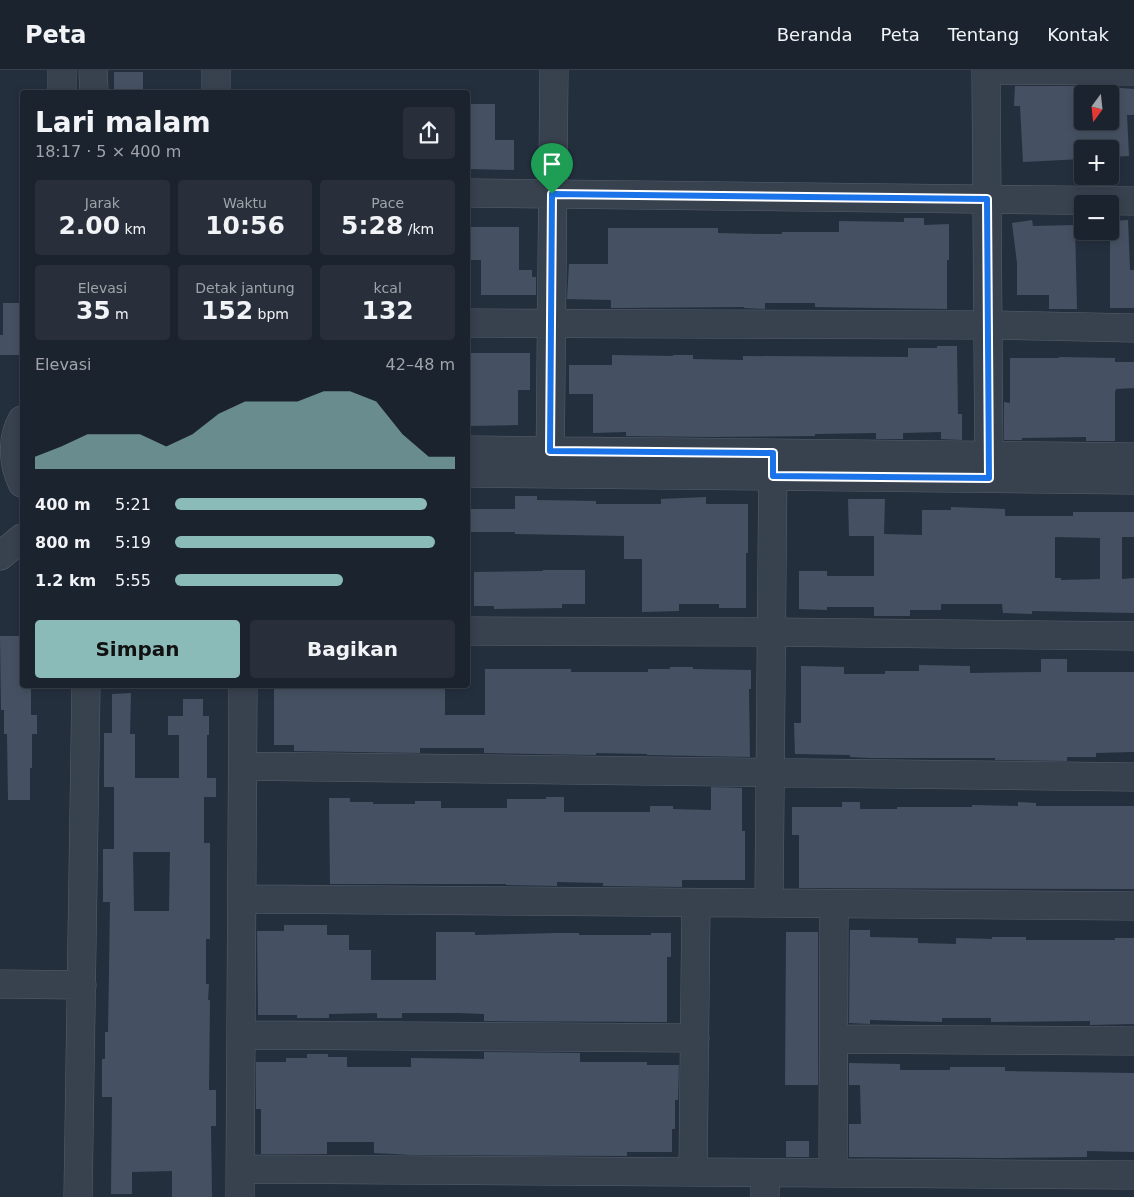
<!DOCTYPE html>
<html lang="id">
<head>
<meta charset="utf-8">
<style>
  :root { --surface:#1b232e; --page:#282f3a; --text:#f1f3f6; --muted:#a0a4aa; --line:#39404a; --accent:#8bbbb9 }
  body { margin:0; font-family:"DejaVu Sans",sans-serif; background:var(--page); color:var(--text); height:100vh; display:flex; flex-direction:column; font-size:19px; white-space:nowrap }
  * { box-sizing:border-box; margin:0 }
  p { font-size:16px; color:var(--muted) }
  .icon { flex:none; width:28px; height:28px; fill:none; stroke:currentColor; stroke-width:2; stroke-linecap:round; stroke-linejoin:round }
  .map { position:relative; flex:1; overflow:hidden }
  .panel { position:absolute; left:20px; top:20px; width:450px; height:598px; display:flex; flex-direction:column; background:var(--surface); border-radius:5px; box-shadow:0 2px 8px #0003,0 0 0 1px var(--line) }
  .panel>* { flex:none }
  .needle { width:32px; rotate:195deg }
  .buttons { position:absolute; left:1074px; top:15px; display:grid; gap:10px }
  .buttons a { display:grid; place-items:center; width:45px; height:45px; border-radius:5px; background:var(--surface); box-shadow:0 2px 8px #0003,0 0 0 1px var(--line); font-size:25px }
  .pin { position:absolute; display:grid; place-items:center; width:42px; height:42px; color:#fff; margin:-51px -21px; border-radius:50% 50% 50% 0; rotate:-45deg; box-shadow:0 0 5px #0007 }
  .pin .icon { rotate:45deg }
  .round { display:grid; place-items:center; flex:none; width:52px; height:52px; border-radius:5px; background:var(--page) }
  .head { display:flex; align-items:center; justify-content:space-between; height:85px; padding:0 15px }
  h1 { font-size:28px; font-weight:800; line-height:38px }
  .figures { display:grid; grid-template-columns:repeat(3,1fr); gap:8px; height:85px; padding:5px 15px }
  .figures div { display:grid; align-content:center; border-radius:5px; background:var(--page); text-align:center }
  .figures b { font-size:25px; font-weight:800 }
  .figures small { font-size:14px; font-weight:400 }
  .figures p { font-size:14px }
  .chart { height:140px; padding:10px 15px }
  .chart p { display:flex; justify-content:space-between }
  .chart svg { width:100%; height:90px; margin-top:5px; fill:var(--accent); opacity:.7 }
  .action { display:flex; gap:10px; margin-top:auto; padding:10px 15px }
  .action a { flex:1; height:58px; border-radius:5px; background:var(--accent); color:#111; font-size:20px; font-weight:800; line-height:58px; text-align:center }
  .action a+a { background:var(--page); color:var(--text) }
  ul { padding:0 15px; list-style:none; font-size:16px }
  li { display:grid; grid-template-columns:80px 60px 1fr; align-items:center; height:38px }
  li i { height:12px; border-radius:6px; background:var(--accent) }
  header { display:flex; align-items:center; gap:30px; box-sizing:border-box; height:70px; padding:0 25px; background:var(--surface); border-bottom:1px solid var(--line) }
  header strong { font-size:24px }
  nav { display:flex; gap:28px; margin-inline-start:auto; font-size:18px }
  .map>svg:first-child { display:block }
  .building { fill:#455162; fill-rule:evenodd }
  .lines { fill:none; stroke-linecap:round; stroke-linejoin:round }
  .street-casing { stroke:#565f6c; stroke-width:29 }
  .street { stroke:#38414e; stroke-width:28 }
  .route-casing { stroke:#fff; stroke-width:10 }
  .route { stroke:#1a73e8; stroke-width:6 }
</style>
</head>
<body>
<header>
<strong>Peta</strong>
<nav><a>Beranda</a><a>Peta</a><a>Tentang</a><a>Kontak</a></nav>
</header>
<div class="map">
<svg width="1134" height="1127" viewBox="0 0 1134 1127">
  <rect width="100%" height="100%" fill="#242f3e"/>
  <path class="building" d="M 114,2 L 143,2 L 143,22 L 114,22 Z
    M 1015,16 L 1096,16 L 1134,19 L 1134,45 L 1127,45 L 1129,86 L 1110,87 L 1110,79 L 1082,79 L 1082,89 L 1023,92 L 1020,36 L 1014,36 ZM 1082,24 L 1110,24 L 1110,51 L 1082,51 Z
    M 468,34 L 495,34 L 495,70 L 514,70 L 514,100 L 468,99 Z
    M 904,148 L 924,148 L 924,155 L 949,154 L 949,190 L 947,190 L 947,239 L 815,237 L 815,233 L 765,233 L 765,239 L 744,238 L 744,237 L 611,238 L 611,230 L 567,229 L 569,194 L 608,194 L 608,158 L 718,158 L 718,163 L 761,164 L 782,164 L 782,162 L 839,162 L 839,151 L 904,152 Z
    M 1032,150 L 1033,156 L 1075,155 L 1077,239 L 1049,239 L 1049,225 L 1017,225 L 1017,193 L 1012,153 Z
    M 1128,150 L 1130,200 L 1134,200 L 1134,238 L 1110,238 L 1110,151 Z
    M 468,157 L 519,157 L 519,200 L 532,200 L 532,207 L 536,207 L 536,225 L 481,225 L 481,190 L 468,190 Z
    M 3,233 L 22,233 L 22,285 L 0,285 L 0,265 L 3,265 Z
    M 937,276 L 957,276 L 958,344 L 962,344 L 962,370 L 941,369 L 941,362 L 903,363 L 903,369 L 876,369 L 876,363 L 815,364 L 815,366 L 711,367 L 626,366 L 626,362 L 593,363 L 593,324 L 569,324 L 569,295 L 612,295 L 612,285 L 673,286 L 673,285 L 693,285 L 693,289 L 743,290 L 743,286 L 908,287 L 908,278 L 937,278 Z
    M 468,283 L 530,283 L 530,320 L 518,320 L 518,355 L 468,356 Z
    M 1059,287 L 1115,288 L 1115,292 L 1134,292 L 1134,318 L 1116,319 L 1115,322 L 1115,371 L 1086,371 L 1086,367 L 1022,368 L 1022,370 L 1004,370 L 1004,332 L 1010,333 L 1010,288 L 1059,288 Z
    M 515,426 L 537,426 L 537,430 L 596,431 L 596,434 L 661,434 L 661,429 L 706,427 L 706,434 L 748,434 L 748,483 L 746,483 L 746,538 L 719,538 L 719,534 L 679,534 L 679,541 L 642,542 L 642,489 L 624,489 L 624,466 L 515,464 L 515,462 L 468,462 L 468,439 L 515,439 Z
    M 848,429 L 885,429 L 884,464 L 922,465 L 922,440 L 951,440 L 951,437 L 1005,439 L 1005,446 L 1073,446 L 1073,442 L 1134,442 L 1134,467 L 1122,467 L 1122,509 L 1134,508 L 1134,543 L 1032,541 L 1032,544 L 1003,543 L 1002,534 L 941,534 L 941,540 L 910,540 L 910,546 L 874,546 L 874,537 L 827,537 L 827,540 L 799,539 L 799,501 L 827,501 L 827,506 L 874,506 L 874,466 L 849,466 ZM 1055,467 L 1100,468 L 1100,509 L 1061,510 L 1061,508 L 1055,508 Z
    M 543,500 L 585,500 L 585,534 L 562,534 L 562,538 L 494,539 L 494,536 L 474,536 L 474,502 L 543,501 Z
    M 0,566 L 22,566 L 22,618 L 31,618 L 31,645 L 37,645 L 37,664 L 32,664 L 32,698 L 30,698 L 30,730 L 8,730 L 7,664 L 4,664 L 4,640 L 1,640 Z
    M 1041,589 L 1067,589 L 1067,602 L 1134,602 L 1134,682 L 1096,683 L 1096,687 L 1067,687 L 1067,691 L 995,690 L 995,688 L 871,688 L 850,687 L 850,685 L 795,684 L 794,653 L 801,653 L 801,596 L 844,597 L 844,604 L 885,604 L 885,601 L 919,601 L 919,595 L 970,596 L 970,603 L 1041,602 Z
    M 670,597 L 693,597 L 693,599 L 751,600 L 751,619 L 749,619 L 750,687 L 647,685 L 647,684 L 596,683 L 596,685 L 484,683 L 484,678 L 420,678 L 420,683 L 294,681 L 294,675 L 274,675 L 274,615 L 445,615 L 445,645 L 485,645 L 485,599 L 571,599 L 571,602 L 648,602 L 648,599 L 670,599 Z
    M 131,623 L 130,664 L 135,664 L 135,708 L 179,708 L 179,665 L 168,665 L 168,646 L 183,646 L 183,629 L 203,629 L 203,646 L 209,646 L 209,665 L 207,665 L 207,708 L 216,708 L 216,727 L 204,727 L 204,773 L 210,773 L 210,869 L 206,869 L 206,914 L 209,914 L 208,930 L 210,930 L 209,1020 L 216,1020 L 216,1056 L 211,1056 L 212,1127 L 172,1127 L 172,1101 L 132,1102 L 132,1124 L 111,1124 L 112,1027 L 102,1027 L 102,989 L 105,989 L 105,962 L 108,962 L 109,902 L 110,832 L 103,832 L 103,779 L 114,779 L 114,717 L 104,717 L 104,663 L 112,663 L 112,624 ZM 133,782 L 170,782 L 169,841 L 134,841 Z
    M 711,717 L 742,718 L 742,761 L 745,761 L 745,810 L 682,810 L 682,817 L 603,816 L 603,813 L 557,812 L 557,816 L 506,815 L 506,814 L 330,814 L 329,728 L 350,728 L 350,732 L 373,732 L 373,734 L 415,734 L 415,731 L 441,731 L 441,738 L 507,738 L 507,729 L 546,729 L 546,727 L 564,727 L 564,742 L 650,742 L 650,736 L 673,736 L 673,739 L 711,740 Z
    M 842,732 L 860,732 L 860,739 L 897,739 L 897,737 L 972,737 L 972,735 L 1018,736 L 1018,732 L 1036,733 L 1036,736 L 1134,736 L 1134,819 L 799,818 L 799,765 L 792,765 L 792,737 L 842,737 Z
    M 284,855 L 327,855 L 327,865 L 349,865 L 349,880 L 371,880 L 371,910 L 436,910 L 436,862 L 475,862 L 475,865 L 557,863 L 579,863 L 579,865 L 651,865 L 651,863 L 671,863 L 671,887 L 667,887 L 667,952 L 484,951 L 484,944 L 458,943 L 402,943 L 402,948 L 377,948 L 377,943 L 329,944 L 329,948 L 297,948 L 297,945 L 258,945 L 257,861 L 284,861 Z
    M 850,860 L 870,860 L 870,867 L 918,868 L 918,873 L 956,874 L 956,868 L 992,869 L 992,867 L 1026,867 L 1026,870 L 1115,870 L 1115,868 L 1134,868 L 1134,954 L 1090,955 L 1090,951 L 991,952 L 991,948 L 942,948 L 942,952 L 870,950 L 870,954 L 849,953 Z
    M 786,862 L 818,862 L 818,1015 L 785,1015 Z
    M 484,982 L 580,983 L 580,992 L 647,992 L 647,995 L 679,995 L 678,1030 L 675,1030 L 675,1059 L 672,1059 L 672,1082 L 627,1082 L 627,1086 L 412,1085 L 374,1083 L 374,1072 L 327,1072 L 327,1084 L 261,1084 L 261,1039 L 256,1039 L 256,992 L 286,992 L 286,988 L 307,988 L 307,984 L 328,984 L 328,987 L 347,987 L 347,997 L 411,997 L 411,988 L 484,989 Z
    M 849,993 L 900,994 L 900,1000 L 950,1000 L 950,997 L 1005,997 L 1005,1001 L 1134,1003 L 1134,1082 L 1087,1081 L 1087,1087 L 1002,1088 L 849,1087 L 849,1054 L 861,1054 L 860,1015 L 849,1015 Z
    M 786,1071 L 809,1071 L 809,1087 L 786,1087 Z"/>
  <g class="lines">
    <g class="street-casing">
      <path id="street" d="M 62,0 L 62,22
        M 93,0 L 94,22
        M 986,0 L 989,403
        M 986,0 L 1134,1
        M 216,22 L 216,0
        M 468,123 L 1134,131
        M 468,253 L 988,255 L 1134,258
        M 22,350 C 11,369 13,394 22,413
        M 468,380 L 1134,387
        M 550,400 L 554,0
        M 468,403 L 1134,410
        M 0,486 L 22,468
        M 468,561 L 771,562 L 1134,566
        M 243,696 L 1134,707
        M 242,829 L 1134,836
        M 769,833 L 773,387
        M 0,914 L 82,915
        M 241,965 L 695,968
        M 834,969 L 1134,971
        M 240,1099 L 1134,1105
        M 693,1102 L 696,833
        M 833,1103 L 834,834
        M 78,1127 L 86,615
        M 240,1127 L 243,615
        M 765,1127 L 765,1103"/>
    </g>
    <use href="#street" class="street"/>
  </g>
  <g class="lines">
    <g class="route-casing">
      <path id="route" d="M 552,124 L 987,129 L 989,408 L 773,406 L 773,383 L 550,381 Z"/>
    </g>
    <use href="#route" class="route"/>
  </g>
</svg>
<div class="buttons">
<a><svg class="needle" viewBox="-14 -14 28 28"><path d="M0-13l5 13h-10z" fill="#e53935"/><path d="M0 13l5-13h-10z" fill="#a0a4aa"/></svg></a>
<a>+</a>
<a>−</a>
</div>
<div class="pin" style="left:552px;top:124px;background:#1e9e55"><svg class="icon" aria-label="arrive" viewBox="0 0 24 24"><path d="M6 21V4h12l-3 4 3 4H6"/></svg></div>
<section class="panel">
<div class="head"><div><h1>Lari malam</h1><p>18:17 · 5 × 400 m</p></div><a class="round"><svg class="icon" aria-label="share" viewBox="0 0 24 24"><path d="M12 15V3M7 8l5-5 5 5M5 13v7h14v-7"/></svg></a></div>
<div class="figures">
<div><p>Jarak</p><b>2.00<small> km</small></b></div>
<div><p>Waktu</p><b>10:56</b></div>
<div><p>Pace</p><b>5:28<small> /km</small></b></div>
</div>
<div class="figures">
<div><p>Elevasi</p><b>35<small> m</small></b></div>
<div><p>Detak jantung</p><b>152<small> bpm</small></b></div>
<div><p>kcal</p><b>132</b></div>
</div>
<div class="chart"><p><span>Elevasi</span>42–48 m</p>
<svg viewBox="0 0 160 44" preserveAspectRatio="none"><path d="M0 44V38L10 33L20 27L30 27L40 27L50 33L60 27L70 17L80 11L90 11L100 11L110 6L120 6L130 11L140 27L150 38L160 38V44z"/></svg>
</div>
<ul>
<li><b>400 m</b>5:21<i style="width:90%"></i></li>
<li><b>800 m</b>5:19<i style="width:93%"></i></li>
<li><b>1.2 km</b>5:55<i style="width:60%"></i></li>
</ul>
<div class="action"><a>Simpan</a><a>Bagikan</a></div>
</section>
</div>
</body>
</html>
